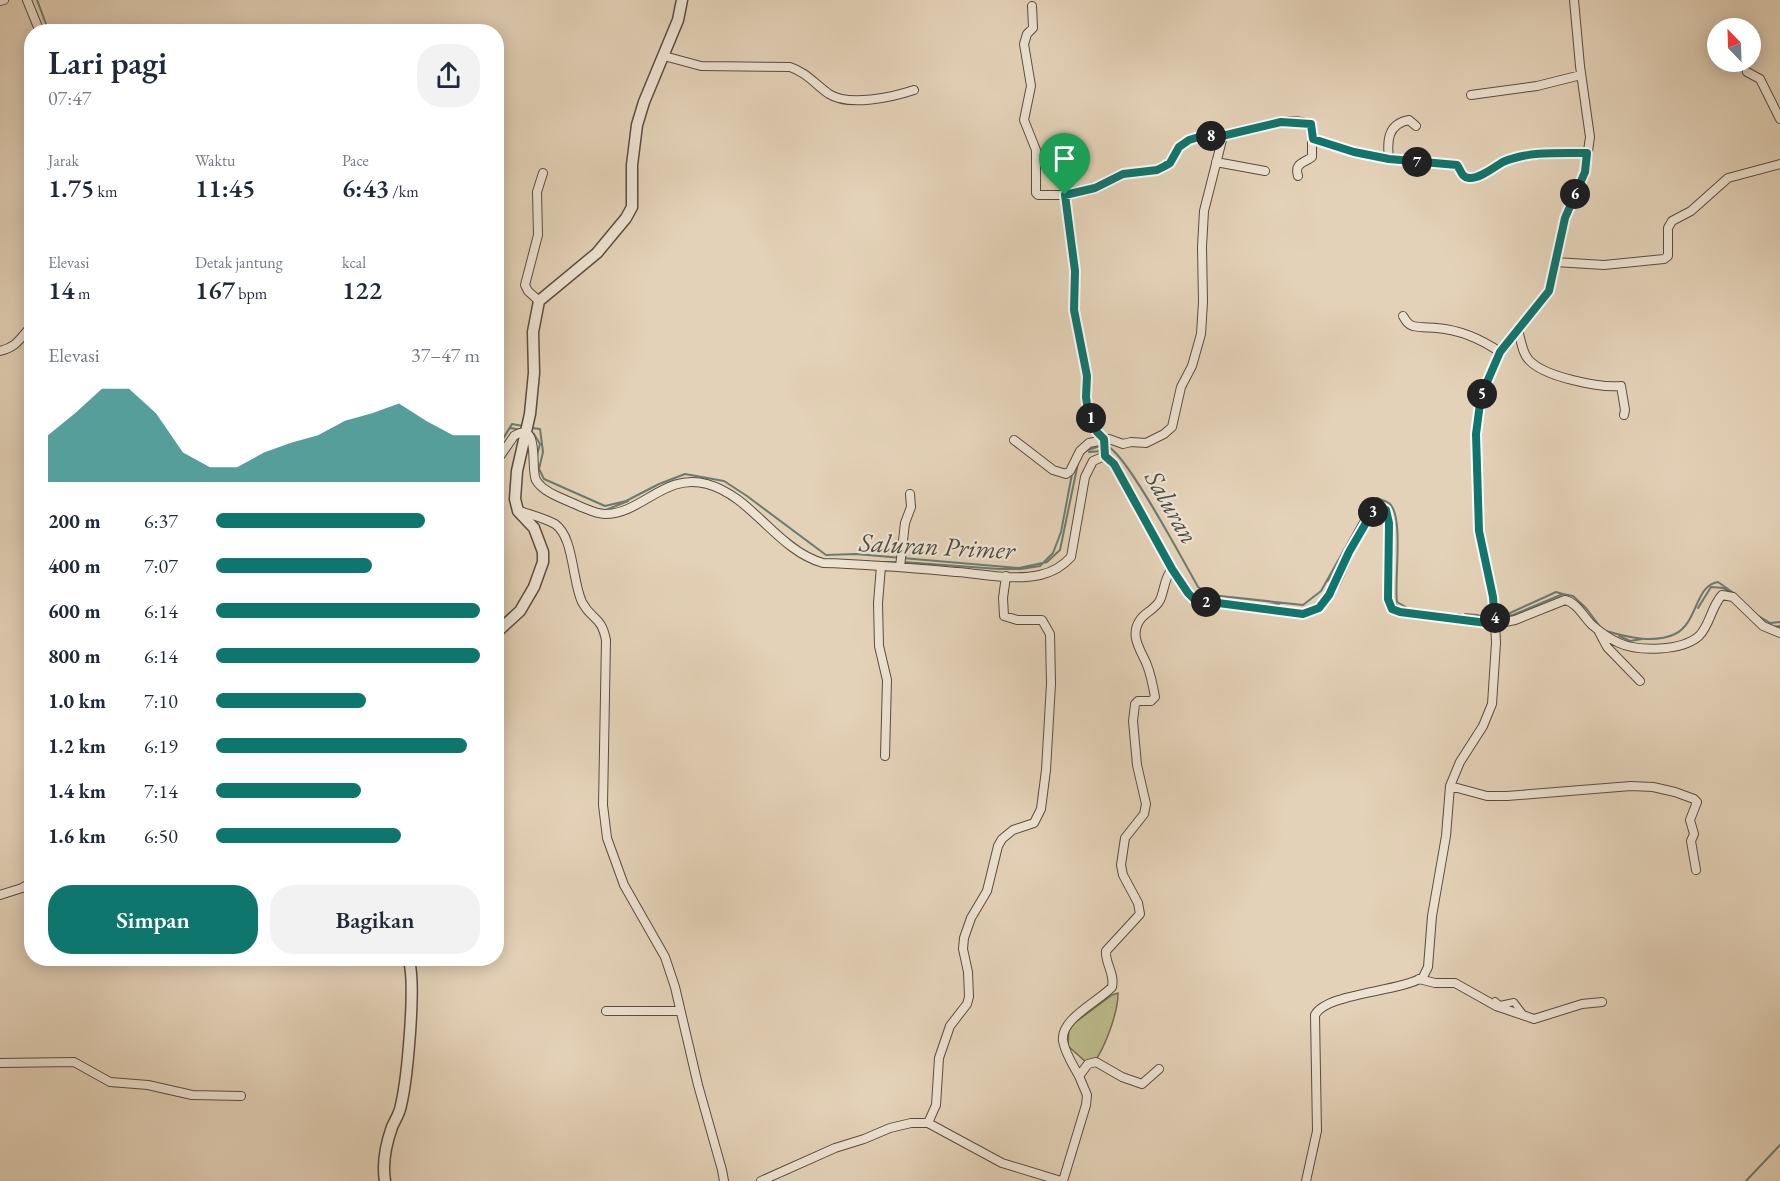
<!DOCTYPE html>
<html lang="id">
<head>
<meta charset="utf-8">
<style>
  :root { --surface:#fff; --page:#f2f2f3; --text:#1f2937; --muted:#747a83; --accent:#0f766e }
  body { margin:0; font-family:"EB Garamond",serif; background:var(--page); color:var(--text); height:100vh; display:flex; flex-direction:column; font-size:22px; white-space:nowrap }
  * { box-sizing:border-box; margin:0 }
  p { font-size:20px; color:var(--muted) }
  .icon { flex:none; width:33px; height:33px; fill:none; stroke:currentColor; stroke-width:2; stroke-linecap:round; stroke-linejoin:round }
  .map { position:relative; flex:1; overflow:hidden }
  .sheet { position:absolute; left:24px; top:24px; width:480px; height:942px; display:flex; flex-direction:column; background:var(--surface); border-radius:24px; box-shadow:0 3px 15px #0003 }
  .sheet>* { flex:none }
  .needle { width:39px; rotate:337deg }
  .buttons { position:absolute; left:1707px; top:18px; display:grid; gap:12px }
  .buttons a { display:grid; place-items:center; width:54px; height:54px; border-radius:50%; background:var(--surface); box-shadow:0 3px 15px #0003; font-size:30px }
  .pin { position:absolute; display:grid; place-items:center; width:51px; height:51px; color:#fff; margin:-62px -26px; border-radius:50% 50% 50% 0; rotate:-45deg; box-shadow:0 0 6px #0007 }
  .pin .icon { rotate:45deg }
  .km { position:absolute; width:30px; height:30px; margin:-15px; border-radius:50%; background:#222; color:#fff; font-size:16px; line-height:30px; text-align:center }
  .round { display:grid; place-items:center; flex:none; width:63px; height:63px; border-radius:24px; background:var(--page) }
  .headline { display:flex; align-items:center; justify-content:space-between; height:102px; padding:0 24px }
  h1 { font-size:33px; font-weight:600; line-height:45px }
  .stats { display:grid; grid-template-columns:repeat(3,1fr); gap:9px; height:102px; padding:6px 24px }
  .stats div { display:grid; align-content:center }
  .stats b { font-size:26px; font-weight:600 }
  .stats small { font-size:16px; font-weight:400 }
  .stats p { font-size:16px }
  .chart { height:168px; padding:12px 24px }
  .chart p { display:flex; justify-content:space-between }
  .chart svg { width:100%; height:108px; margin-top:6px; fill:var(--accent); opacity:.7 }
  .action { display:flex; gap:12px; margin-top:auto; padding:12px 24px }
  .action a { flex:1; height:69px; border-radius:24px; background:var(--accent); color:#fff; font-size:24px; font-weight:600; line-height:69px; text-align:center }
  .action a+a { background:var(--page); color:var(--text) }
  ul { padding:0 24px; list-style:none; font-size:20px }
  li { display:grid; grid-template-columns:96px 72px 1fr; align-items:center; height:45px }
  li i { height:15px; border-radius:8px; background:var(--accent) }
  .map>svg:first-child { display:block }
  .green { fill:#bcba89; stroke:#746c50; stroke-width:1.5 }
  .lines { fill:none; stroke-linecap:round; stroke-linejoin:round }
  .stream { stroke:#6c7b70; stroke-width:2 }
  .pedestrian-casing { stroke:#5a4c40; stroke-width:8 }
  .minor-casing { stroke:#5a4c40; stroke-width:10 }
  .tertiary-casing { stroke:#5a4c40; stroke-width:13 }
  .pedestrian { stroke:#ede2d1; stroke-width:6 }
  .minor { stroke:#ede2d1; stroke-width:8 }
  .tertiary { stroke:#ede2d1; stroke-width:10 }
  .route-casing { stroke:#fff; stroke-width:12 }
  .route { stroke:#0f766e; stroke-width:8 }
  .labels { text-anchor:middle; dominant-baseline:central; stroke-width:4.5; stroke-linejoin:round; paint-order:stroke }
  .water-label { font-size:26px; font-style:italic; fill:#4c4d44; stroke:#ede2d1 }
</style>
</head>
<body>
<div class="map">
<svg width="1780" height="1181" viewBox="0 0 1780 1181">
  <rect width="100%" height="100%" fill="#e4d2b8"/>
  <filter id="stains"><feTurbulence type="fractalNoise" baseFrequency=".00333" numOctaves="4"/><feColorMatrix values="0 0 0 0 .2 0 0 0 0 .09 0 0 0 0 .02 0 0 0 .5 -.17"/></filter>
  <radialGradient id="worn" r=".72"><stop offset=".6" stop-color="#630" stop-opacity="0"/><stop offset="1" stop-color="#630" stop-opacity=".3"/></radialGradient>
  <path class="green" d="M 1118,993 C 1118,1013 1105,1048 1093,1064 L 1087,1063 L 1068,1046 L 1069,1027 L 1112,995 Z"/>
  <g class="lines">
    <path class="stream" d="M 37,0 L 46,24 L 52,32
      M 41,25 L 45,32
      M 510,428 L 522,430
      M 532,428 L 540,429 L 543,452 L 539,469 L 544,479 L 605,506 L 626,501 L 659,484 L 685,474 L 724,481 L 747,496 L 826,555 L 856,554 L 1019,568 L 1047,562 L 1060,550 L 1078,463
      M 530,432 L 534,434 L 540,444 L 537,455
      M 1108,447 C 1126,453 1185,564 1198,587 L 1211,595 L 1303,605 L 1321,591 L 1367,509 L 1377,498 C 1381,500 1387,501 1390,504 C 1404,518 1394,581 1397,602 L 1411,610
      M 496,450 L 512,424 L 523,426
      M 1085,451 L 1103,445
      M 1089,452 L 1101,451
      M 1113,458 L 1121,468
      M 553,490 L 578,501
      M 1369,505 L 1372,501 L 1387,507
      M 606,510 L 628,501
      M 787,538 L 799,547
      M 879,562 L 898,562
      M 903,562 L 999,569 L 1021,569 L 1040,566 L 1053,553 L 1061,532 L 1072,474
      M 1328,581 L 1335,571 L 1342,554
      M 1392,589 L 1392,600 L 1401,610
      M 1261,605 L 1279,604
      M 1698,608 L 1711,587 L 1723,588 L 1733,594
      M 1447,614 L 1460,614
      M 1465,614 L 1478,615
      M 1501,614 L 1510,613 L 1556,592 L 1563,594
      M 1458,615 L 1491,616
      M 1757,615 L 1770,623 L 1780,622
      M 1497,616 L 1513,615 L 1563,594 L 1573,596 L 1586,608 L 1601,628
      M 1773,627 L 1780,626
      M 1606,631 C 1627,637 1654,644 1675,634 C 1698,623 1695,585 1718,582 L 1735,594
      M 1619,636 L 1630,641 L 1642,639
      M 1746,1181 L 1780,1145"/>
    <g class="pedestrian-casing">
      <path id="pedestrian" d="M 1495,1001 L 1500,1005 L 1514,1002 L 1523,1014"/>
    </g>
    <g class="minor-casing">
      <path id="minor" d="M 27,0 L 40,32
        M 0,1 L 4,0
        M 1032,6 L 1033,28 L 1027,34 L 1024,44 L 1031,86 L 1024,120 L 1036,150 L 1036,193 L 1038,195 L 1065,195 L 1075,271 L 1074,310 L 1087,376 L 1086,397 L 1088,411 L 1097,432 L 1104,439 L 1105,456
        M 664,56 L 701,66 L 790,67 C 806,72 816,85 829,94 C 849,107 893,97 914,90
        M 1747,72 L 1760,79 L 1780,119
        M 1471,95 L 1537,86 L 1581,75
        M 1313,139 L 1354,152 L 1389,159 L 1457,165 L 1463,176 C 1480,182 1495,163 1511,159 C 1536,153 1562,153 1587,153
        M 1389,159 C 1387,142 1387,124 1409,120 L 1416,126
        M 1216,162 L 1265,171
        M 1065,195 C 1075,192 1087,192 1096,188 C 1107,183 1114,176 1125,174 C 1136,171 1147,172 1158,169 C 1175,165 1172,149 1186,142 C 1198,135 1210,138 1222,136 C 1247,133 1291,112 1312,126 L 1312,157 C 1304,163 1294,163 1298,176
        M 1555,262 L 1604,265 L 1664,259 L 1668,256 L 1668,228 L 1672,221 L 1691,211 L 1728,178 L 1780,164
        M 539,301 L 528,291 L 525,285 L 538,235 L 537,192 L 543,173
        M 1403,316 C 1406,321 1408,325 1413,326 C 1421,328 1430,327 1437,328 C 1460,330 1481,339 1500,352
        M 1518,330 C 1521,340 1522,353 1529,360 C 1544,377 1600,388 1621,386 L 1625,410 L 1624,415
        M 0,351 C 19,346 19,338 32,326
        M 1014,440 L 1053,470 L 1066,474 L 1070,471 L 1080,451 L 1089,443 L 1109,439 L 1123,444 L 1131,442 L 1146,443 L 1164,434 L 1172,427 L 1181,387 L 1192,366 L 1201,334 L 1203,302 L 1202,247 L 1204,211 L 1223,136
        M 496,462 L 514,436 C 541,419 530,469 536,480 C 543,493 567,500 579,506 C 587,509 596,514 605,514 C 642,514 665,472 707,484 C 752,496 777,550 823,563 C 868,564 912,568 957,572 C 983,574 1013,581 1040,575 C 1053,572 1062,567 1071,557 L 1085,477 L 1093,461 L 1105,456 L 1114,464 L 1172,569 L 1188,593 L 1195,600 L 1303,614 C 1309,612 1316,610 1320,606 C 1344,583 1352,526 1378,508 L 1386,510 L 1389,523 L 1388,599 L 1392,609 L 1400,612 L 1495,624 L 1515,620 L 1565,600 C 1577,603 1583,616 1592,625 C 1599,631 1610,639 1619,643 C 1639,652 1682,651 1699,636 C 1710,625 1711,607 1722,595 L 1733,597 L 1763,626 L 1780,633
        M 520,511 C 531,515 544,518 555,524 C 574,537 572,581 582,602 C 592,621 601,615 606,640 L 603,805 L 607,838 L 624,885 L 665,957 L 675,987 L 698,1085 L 722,1170 L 724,1181
        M 881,566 L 878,603 L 879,646 L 887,680 L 885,756
        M 900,567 L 905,523 L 911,507 L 910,494
        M 1598,630 L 1607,647 L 1640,681
        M 1450,786 L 1487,796 L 1507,796 L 1631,786 L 1653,787 L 1675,792 L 1694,799 L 1697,802 L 1690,820 L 1694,834 L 1691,841 L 1696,870
        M 0,895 L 22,888 L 32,882
        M 1419,979 L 1435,983 L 1455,983 L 1496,1006 L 1534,1019 L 1582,1004 L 1602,1002
        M 606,1011 L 680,1011
        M 0,1063 L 74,1062 L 110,1082 L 148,1085 L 192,1095 L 241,1096
        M 1079,1076 C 1073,1065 1065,1053 1063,1041 C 1060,1019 1098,1002 1112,987 C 1115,973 1105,964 1106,951 L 1140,914 L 1138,903 L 1123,875 L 1121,865 L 1125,838 L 1144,814 L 1146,804 L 1137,765 L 1133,721 L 1135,704 L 1138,701 L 1151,701 L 1155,697 C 1153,686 1151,675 1147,665 C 1141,650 1129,636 1140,620 C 1145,612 1155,610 1160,600 C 1165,589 1164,578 1172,569
        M 928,1123 L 936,1105 L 939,1058 L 950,1026 L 967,1004 L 969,997 L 968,972 L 963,949 L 964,938 L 971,918 L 987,891 L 998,846 L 1002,839 L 1013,830 L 1034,823 L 1041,809 L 1046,770 L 1051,684 L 1050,634 L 1042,620 L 1017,620 L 1004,616 L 1003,598 L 1006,576
        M 761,1181 L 835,1148 L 864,1139 L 890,1128 L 911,1123 L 928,1123 L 1002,1163 L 1061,1181
        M 1063,1181 L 1086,1105 L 1087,1095 L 1079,1076 L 1088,1064 L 1096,1062 L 1122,1077 L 1142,1084 L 1159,1069
        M 1306,1181 L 1317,1131 L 1315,1015 C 1326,993 1400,992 1423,977 L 1428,967 L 1432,916 L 1446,836 L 1450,786 L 1460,762 L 1483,726 L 1492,704 L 1496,643 L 1495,621 L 1493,597 L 1479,531 L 1476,434 L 1481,396 L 1500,352 L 1549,291 L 1565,218 L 1585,172 L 1590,137 L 1580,66 L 1574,0"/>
    </g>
    <g class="tertiary-casing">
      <path id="tertiary" d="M 496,633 L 520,611 L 534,587 L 543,562 L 543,552 L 534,528 L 518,511 L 515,499 L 517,471 L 530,414 L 534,373 L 533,332 L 539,301 L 597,253 L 626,218 L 632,207 L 632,165 L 637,125 L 644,102 L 678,20 L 682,0
        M 385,1181 C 382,1163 386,1144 392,1127 C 395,1120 400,1113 401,1105 C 407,1080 417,980 408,958"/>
    </g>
    <use href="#pedestrian" class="pedestrian"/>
    <use href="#minor" class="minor"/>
    <use href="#tertiary" class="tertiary"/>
  </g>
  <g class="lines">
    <g class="route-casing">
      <path id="route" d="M 1281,122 L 1311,124 L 1313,139 L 1354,152 L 1389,159 L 1457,165 C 1461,170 1461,177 1469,178 C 1480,179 1494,167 1503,162 C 1528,151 1560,153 1587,153 L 1585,172 L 1565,218 L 1549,291 L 1500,352 L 1481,396 L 1476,434 L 1479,531 L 1493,597 L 1495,624 L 1400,612 L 1392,609 L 1388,599 L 1389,523 L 1386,510 L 1381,508 L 1376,508 L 1370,516 L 1349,552 L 1329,595 L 1319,608 L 1303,614 L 1195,600 L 1188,593 L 1172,569 L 1114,464 L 1105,456 L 1104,439 L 1097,432 L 1088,411 L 1086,397 L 1087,376 L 1074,310 L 1075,271 L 1065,195 L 1095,188 L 1123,174 L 1157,170 L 1165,166 L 1170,163 L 1179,147 L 1189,140 L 1202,136 L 1222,136 Z"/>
    </g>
    <use href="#route" class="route"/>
  </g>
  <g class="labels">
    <g class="water-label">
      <text transform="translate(1172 507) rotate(60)">Saluran</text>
      <text transform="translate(937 546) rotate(3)">Saluran Primer</text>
    </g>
  </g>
  <rect width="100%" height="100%" filter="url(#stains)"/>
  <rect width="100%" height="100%" fill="url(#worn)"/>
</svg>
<div class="buttons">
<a><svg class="needle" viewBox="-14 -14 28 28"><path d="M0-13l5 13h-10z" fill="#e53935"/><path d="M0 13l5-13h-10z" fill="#747a83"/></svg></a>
</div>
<div class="pin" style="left:1065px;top:195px;background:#1e9e55"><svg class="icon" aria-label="arrive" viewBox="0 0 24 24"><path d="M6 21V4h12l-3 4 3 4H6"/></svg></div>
<b class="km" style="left:1091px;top:418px">1</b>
<b class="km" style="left:1206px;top:602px">2</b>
<b class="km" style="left:1373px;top:512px">3</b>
<b class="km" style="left:1495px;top:618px">4</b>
<b class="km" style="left:1482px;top:394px">5</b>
<b class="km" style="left:1575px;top:194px">6</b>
<b class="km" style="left:1417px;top:162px">7</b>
<b class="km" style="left:1211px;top:136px">8</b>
<section class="sheet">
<div class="headline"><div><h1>Lari pagi</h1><p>07:47</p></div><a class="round"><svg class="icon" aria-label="share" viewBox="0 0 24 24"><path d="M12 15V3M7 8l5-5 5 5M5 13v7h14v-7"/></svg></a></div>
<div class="stats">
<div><p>Jarak</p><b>1.75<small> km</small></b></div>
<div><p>Waktu</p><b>11:45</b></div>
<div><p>Pace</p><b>6:43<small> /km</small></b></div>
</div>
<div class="stats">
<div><p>Elevasi</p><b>14<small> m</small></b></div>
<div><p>Detak jantung</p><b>167<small> bpm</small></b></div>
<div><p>kcal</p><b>122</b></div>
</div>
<div class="chart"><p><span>Elevasi</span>37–47 m</p>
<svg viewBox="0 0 160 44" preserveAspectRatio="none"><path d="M0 44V25L10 16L20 6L30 6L40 16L50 32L60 38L70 38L80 32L90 28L100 25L110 19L120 16L130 12L140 19L150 25L160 25V44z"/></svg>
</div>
<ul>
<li><b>200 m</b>6:37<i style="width:79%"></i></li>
<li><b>400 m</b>7:07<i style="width:59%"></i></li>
<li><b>600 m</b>6:14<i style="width:100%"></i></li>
<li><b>800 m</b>6:14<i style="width:100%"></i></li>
<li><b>1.0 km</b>7:10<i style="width:57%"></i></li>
<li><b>1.2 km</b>6:19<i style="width:95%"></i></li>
<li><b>1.4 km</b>7:14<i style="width:55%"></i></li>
<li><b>1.6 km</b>6:50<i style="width:70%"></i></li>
</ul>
<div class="action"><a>Simpan</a><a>Bagikan</a></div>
</section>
</div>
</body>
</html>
